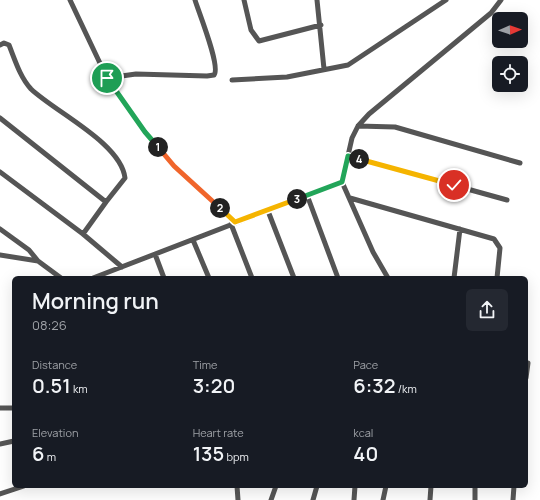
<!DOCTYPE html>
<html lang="en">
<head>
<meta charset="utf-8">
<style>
  :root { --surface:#171b24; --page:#242831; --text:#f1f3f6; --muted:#9ea1a6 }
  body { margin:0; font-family:Manrope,sans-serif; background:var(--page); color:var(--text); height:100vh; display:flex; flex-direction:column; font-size:15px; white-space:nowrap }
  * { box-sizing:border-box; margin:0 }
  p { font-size:13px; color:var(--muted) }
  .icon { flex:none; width:22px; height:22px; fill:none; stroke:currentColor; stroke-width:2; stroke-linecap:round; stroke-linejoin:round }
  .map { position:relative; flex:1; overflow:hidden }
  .details { position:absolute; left:12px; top:276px; width:516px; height:212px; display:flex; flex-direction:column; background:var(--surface); border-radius:6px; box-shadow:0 4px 16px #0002 }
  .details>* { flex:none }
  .needle { width:26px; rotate:88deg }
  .fabs { position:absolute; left:492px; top:12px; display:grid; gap:8px }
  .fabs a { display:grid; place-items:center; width:36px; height:36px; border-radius:6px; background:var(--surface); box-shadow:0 4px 16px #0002; font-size:20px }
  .pin { position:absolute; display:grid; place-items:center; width:34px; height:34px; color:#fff; margin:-17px; border:2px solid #fff; border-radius:50%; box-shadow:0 1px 4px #0007 }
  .km { position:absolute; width:20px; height:20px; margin:-10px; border-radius:50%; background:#222; color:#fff; font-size:11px; line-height:20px; text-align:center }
  .round { display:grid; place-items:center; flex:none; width:42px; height:42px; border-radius:6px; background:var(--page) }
  .headline { display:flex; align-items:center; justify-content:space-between; height:68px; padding:0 20px }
  h1 { font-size:22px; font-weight:600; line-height:30px }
  .stats { display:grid; grid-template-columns:repeat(3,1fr); gap:6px; height:68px; padding:4px 20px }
  .stats div { display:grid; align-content:center }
  .stats b { font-size:20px; font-weight:600 }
  .stats small { font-size:11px; font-weight:400 }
  .stats p { font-size:11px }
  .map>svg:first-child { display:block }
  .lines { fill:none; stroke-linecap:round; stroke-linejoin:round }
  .minor { stroke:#555; stroke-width:5 }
  .split-1-casing { stroke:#fff; stroke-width:8 }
  .split-2-casing { stroke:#fff; stroke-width:8 }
  .split-3-casing { stroke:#fff; stroke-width:8 }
  .split-4-casing { stroke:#fff; stroke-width:8 }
  .split-5-casing { stroke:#fff; stroke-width:8 }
  .split-1 { stroke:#22a559; stroke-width:5 }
  .split-2 { stroke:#f0652b; stroke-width:5 }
  .split-3 { stroke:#f5b400; stroke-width:5 }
  .split-4 { stroke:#22a559; stroke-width:5 }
  .split-5 { stroke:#f5b400; stroke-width:5 }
</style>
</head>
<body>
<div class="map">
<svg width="540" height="500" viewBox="0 0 540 500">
  <rect width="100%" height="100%" fill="#fff"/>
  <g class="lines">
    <path class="minor" d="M 70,0 L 107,78 L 145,132 L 174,166 L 235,222
      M 244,0 L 251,30 L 259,41 L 321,25
      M 317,0 L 324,69
      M 0,45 L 4,43 L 9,45 C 15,60 20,77 31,89 C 55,112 121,143 125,178 L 106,202
      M 107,78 L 136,74 L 207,76 L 214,75 C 221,67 199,13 195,0
      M 232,80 L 287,77 L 348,65 L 446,0
      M 0,118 L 106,202 L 83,234
      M 358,126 L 395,127 L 520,163
      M 348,156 L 507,200
      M 0,172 L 83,234 L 122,267
      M 307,195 L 338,278
      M 350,198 L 494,239 L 500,248 L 497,278
      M 268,211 L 294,278
      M 231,224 L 252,278
      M 0,229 L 29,250 L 38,261
      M 193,240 L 209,278
      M 155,254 L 164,278
      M 0,255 L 38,261 L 61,278
      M 93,278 L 342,182
      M 388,278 L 373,252 L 342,182 L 352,138 L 358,126 L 369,114 L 491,13 L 501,0
      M 454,278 L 460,229
      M 526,378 L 528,363
      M 0,408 L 14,408
      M 0,444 L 14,441
      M 237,486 L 238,500
      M 475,486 L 475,500
      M 0,494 L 24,486
      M 271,500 L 276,486
      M 313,500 L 317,486
      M 354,500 L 355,486
      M 383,500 L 386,486
      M 430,500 L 431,486
      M 513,500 L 514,486"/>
  </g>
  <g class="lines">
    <g class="split-1-casing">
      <path id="split-1" d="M 107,78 L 145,132 L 158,147"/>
    </g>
    <g class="split-2-casing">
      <path id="split-2" d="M 158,147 L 174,166 L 220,208"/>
    </g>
    <g class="split-3-casing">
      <path id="split-3" d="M 220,208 L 235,222 L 297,199"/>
    </g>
    <g class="split-4-casing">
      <path id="split-4" d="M 297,199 L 342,182 L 348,156 L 359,159"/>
    </g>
    <g class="split-5-casing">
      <path id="split-5" d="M 359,159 L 454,185"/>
    </g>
    <use href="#split-1" class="split-1"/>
    <use href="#split-2" class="split-2"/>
    <use href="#split-3" class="split-3"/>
    <use href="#split-4" class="split-4"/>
    <use href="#split-5" class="split-5"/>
  </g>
</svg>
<div class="fabs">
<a><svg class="needle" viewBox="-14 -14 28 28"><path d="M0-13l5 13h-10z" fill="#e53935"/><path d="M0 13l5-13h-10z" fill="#9ea1a6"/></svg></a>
<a><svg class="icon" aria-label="locate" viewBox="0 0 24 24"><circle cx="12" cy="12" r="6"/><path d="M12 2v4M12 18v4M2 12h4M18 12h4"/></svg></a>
</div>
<div class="pin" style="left:107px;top:78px;background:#1e9e55"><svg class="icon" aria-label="arrive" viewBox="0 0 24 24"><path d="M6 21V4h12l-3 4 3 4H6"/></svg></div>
<div class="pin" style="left:454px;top:185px;background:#d93025"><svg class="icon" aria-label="check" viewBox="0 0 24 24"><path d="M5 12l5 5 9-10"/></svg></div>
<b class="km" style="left:158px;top:147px">1</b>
<b class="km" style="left:220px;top:208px">2</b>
<b class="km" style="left:297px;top:199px">3</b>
<b class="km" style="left:359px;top:159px">4</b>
<section class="details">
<div class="headline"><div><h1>Morning run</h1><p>08:26</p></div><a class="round"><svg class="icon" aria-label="share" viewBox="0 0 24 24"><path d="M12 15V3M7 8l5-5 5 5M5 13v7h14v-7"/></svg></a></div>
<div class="stats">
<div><p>Distance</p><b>0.51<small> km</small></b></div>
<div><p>Time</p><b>3:20</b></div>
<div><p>Pace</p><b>6:32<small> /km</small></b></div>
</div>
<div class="stats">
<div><p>Elevation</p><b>6<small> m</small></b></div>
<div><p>Heart rate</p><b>135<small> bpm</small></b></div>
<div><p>kcal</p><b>40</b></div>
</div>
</section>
</div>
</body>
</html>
